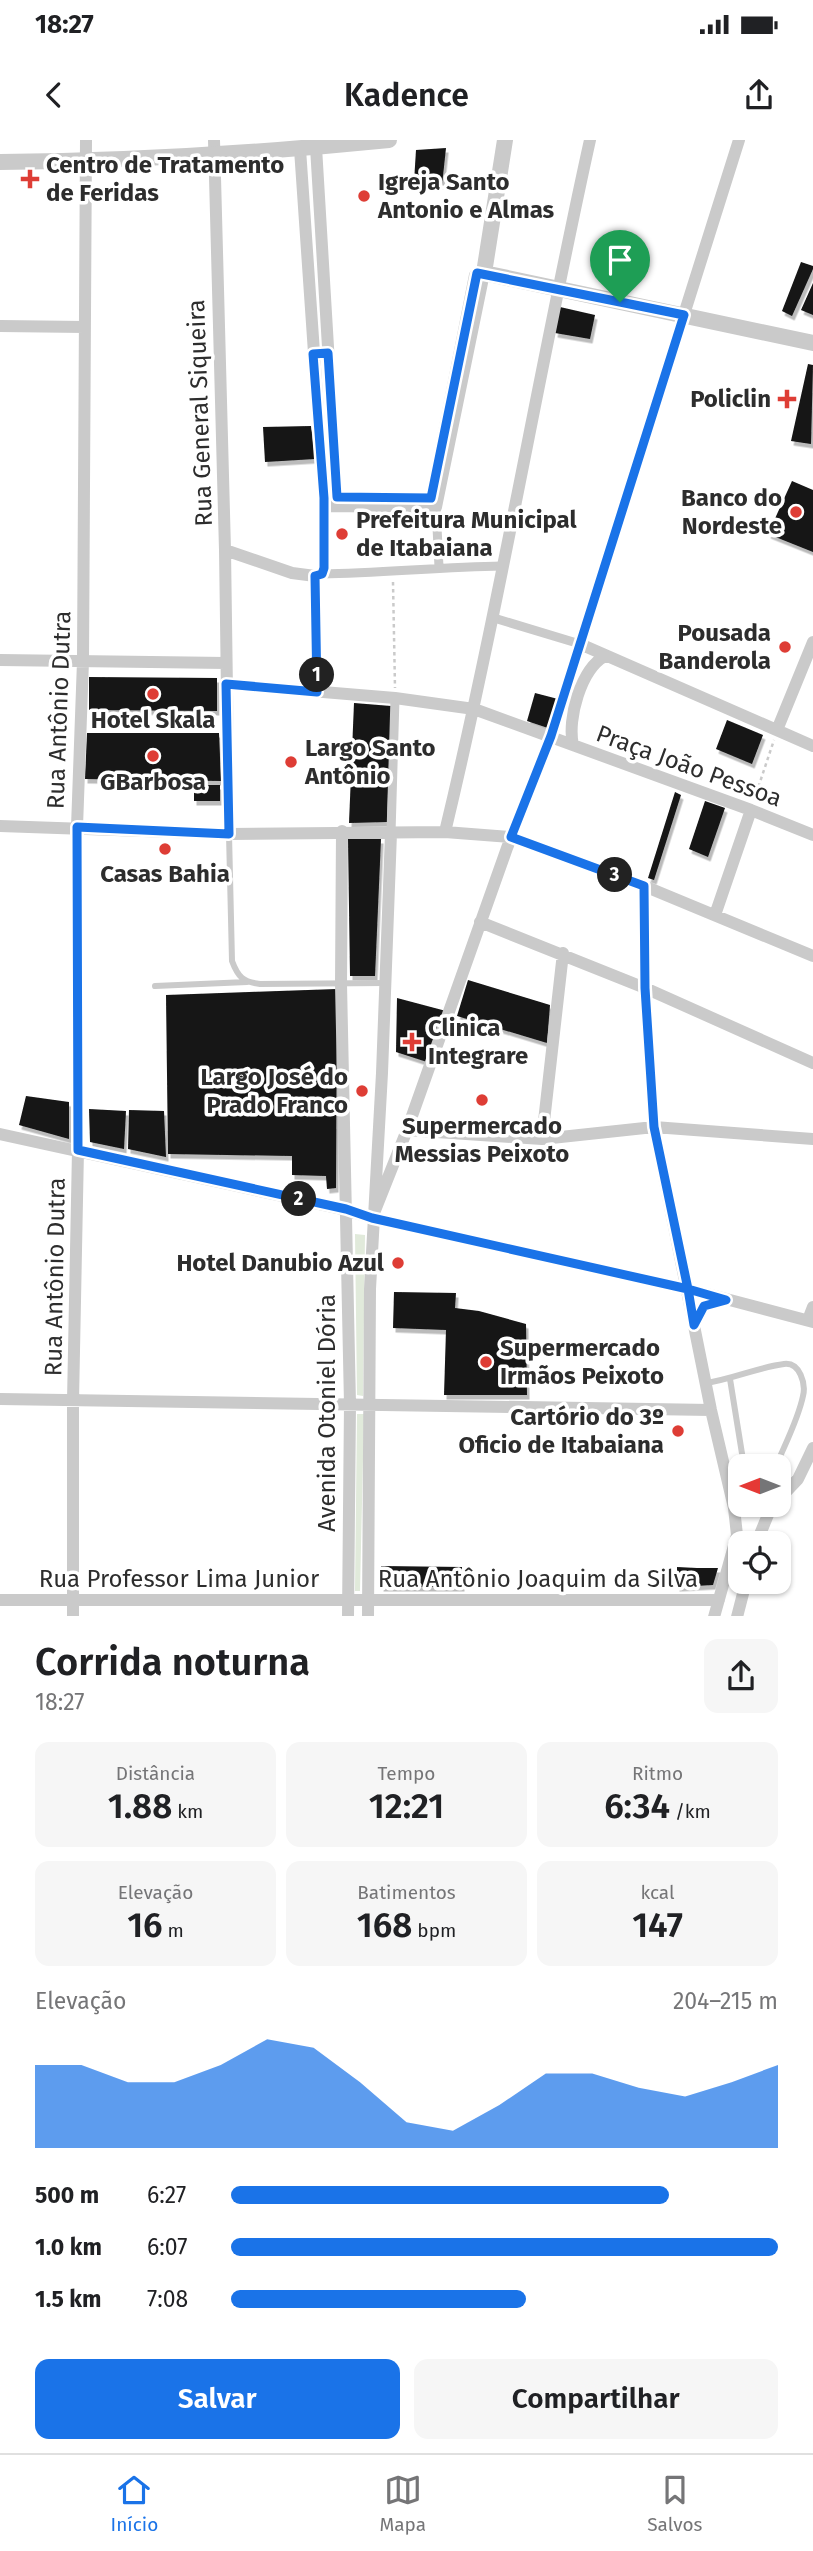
<!DOCTYPE html>
<html lang="pt">
<head>
<meta charset="utf-8">
<style>
  :root { --surface:#fff; --page:#f6f6f6; --text:#202124; --muted:#757577; --line:#e0e0e0; --accent:#1a73e8 }
  body { margin:0; font-family:"Fira Sans",sans-serif; background:var(--page); color:var(--text); height:100vh; display:flex; flex-direction:column; font-size:26px; white-space:nowrap }
  * { box-sizing:border-box; margin:0 }
  p { font-size:23px; color:var(--muted) }
  .icon { flex:none; width:38px; height:38px; fill:none; stroke:currentColor; stroke-width:2; stroke-linecap:round; stroke-linejoin:round }
  .map { position:relative; height:1476px; overflow:hidden }
  .side { display:flex; flex-direction:column; background:var(--surface); flex:1 }
  .side>* { flex:none }
  .needle { width:46px; rotate:270deg }
  .controls { position:absolute; left:728px; top:1314px; display:grid; gap:14px }
  .controls a { display:grid; place-items:center; width:63px; height:63px; border-radius:14px; background:var(--surface); box-shadow:0 2px 5px #0004; font-size:35px }
  .pin { position:absolute; display:grid; place-items:center; width:60px; height:60px; color:#fff; margin:-72px -30px; border-radius:50% 50% 50% 0; rotate:-45deg; box-shadow:0 0 7px #0007 }
  .pin .icon { rotate:45deg }
  .km { position:absolute; width:35px; height:35px; margin:-18px; border-radius:50%; background:#222; color:#fff; font-size:19px; line-height:35px; text-align:center }
  .round { display:grid; place-items:center; flex:none; width:74px; height:74px; border-radius:14px; background:var(--page) }
  .headline { display:flex; align-items:center; justify-content:space-between; height:119px; padding:0 35px }
  h1 { font-size:38px; font-weight:600; line-height:52px }
  .stats { display:grid; grid-template-columns:repeat(3,1fr); gap:10px; height:119px; padding:7px 35px }
  .stats div { display:grid; align-content:center; border-radius:14px; background:var(--page); text-align:center }
  .stats b { font-size:35px; font-weight:600 }
  .stats small { font-size:19px; font-weight:400 }
  .stats p { font-size:19px }
  .chart { height:196px; padding:14px 35px }
  .chart p { display:flex; justify-content:space-between }
  .chart svg { width:100%; height:126px; margin-top:7px; fill:var(--accent); opacity:.7 }
  .action { display:flex; gap:14px; margin-top:auto; padding:14px 35px }
  .action a { flex:1; height:80px; border-radius:14px; background:var(--accent); color:#fff; font-size:28px; font-weight:600; line-height:80px; text-align:center }
  .action a+a { background:var(--page); color:var(--text) }
  ul { padding:0 35px; list-style:none; font-size:23px }
  li { display:grid; grid-template-columns:112px 84px 1fr; align-items:center; height:52px }
  li i { height:18px; border-radius:9px; background:var(--accent) }
  .status { display:flex; justify-content:space-between; align-items:center; height:49px; padding:0 35px; background:var(--surface); direction:ltr }
  .status svg { height:19px; fill:currentColor }
  header { display:flex; justify-content:space-between; align-items:center; height:91px; padding:0 35px; background:var(--surface); font-size:32px; font-weight:600 }
  .tabs { display:flex; justify-content:space-around; align-items:center; height:98px; border-top:2px solid var(--line); background:var(--surface); font-size:19px; color:var(--muted) }
  .tabs a { display:grid; justify-items:center; gap:4px }
  .tabs .active { color:var(--accent) }
  .map>svg:first-child { display:block }
  .green { fill:#e1eadb }
  .building { fill:#141414; filter:url(#shadow) }
  .lines { fill:none; stroke-linecap:round; stroke-linejoin:round }
  .path { stroke:#cacaca; stroke-width:2.5; stroke-dasharray:3.5 3.5; stroke-linecap:butt }
  .service { stroke:#cacaca; stroke-width:6 }
  .pedestrian { stroke:#cacaca; stroke-width:9 }
  .minor { stroke:#cacaca; stroke-width:12 }
  .tertiary { stroke:#cacaca; stroke-width:16 }
  .route-casing { stroke:#fff; stroke-width:14 }
  .route { stroke:#1a73e8; stroke-width:9 }
  .poi-dot { fill:#de3d35; stroke:#fff; stroke-width:2.5 }
  .labels { text-anchor:middle; dominant-baseline:central; stroke-width:7; stroke-linejoin:round; paint-order:stroke }
  .poi-label { font-size:24px; font-weight:bold; fill:#2d2d2d; stroke:#fff; text-anchor:start }
  .street-label { font-size:24px; fill:#2d2d2d; stroke:#fff }
</style>
</head>
<body>
<div class="status"><b>18:27</b><svg viewBox="0 0 49 12"><path d="M0 12V9h3v3zM5 12V6h3v6zM10 12V3h3v9zM15 12V0h3v12zM26 1h20v11H26zM47 4h2v5h-2z"/></svg></div>
<header><svg class="icon" aria-label="back" viewBox="0 0 24 24"><path d="M15 5l-7 7 7 7"/></svg>Kadence<svg class="icon" aria-label="share" viewBox="0 0 24 24"><path d="M12 15V3M7 8l5-5 5 5M5 13v7h14v-7"/></svg></header>
<div class="map">
<svg width="813" height="1477" viewBox="0 0 813 1477">
  <defs>
    <filter id="shadow"><feDropShadow dx="2.5" dy="4.5" stdDeviation="0" flood-color="#0004"/></filter>
  </defs>
  <rect width="100%" height="100%" fill="#fff"/>
  <path class="green" d="M 355,1094 L 365,1095 L 363,1256 L 357,1255 Z
    M 357,1274 L 364,1274 L 360,1451 L 355,1451 Z"/>
  <path class="building" d="M 446,8 L 442,45 L 414,42 L 416,10 Z
    M 801,122 L 813,126 L 813,129 L 792,176 L 782,171 Z
    M 813,143 L 813,175 L 801,170 Z
    M 560,167 L 595,175 L 590,199 L 555,193 Z
    M 808,224 L 813,225 L 811,304 L 791,301 Z
    M 311,286 L 315,319 L 265,322 L 263,287 Z
    M 792,341 L 813,350 L 813,412 L 768,394 Z
    M 89,537 L 217,538 L 217,571 L 89,570 Z
    M 535,553 L 558,559 L 548,588 L 527,581 Z
    M 354,563 L 391,566 L 387,682 L 349,683 Z
    M 727,580 L 763,595 L 752,624 L 716,609 Z
    M 87,593 L 219,593 L 221,641 L 85,639 Z
    M 194,645 L 220,645 L 220,661 L 194,661 Z
    M 675,652 L 681,655 L 654,740 L 648,738 Z
    M 705,661 L 725,668 L 708,717 L 689,709 Z
    M 348,699 L 381,699 L 375,836 L 350,836 Z
    M 468,840 L 550,865 L 547,903 L 457,876 Z
    M 337,849 L 336,1048 L 327,1049 L 326,1036 L 292,1035 L 292,1016 L 168,1014 L 166,855 Z
    M 397,858 L 446,871 L 427,922 L 396,912 Z
    M 26,956 L 69,962 L 69,999 L 19,985 Z
    M 89,969 L 126,971 L 124,1009 L 90,1002 Z
    M 129,970 L 164,971 L 166,1017 L 128,1009 Z
    M 394,1152 L 456,1153 L 455,1168 L 479,1171 L 526,1184 L 527,1255 L 444,1255 L 446,1190 L 393,1188 Z
    M 381,1426 L 462,1427 L 462,1447 L 381,1447 Z
    M 677,1427 L 697,1428 L 718,1428 L 713,1445 L 677,1447 Z"/>
  <g class="lines">
    <path class="path" d="M 393,442 L 395,548
      M 315,447 L 317,538
      M 754,660 L 774,600"/>
    <path class="service" d="M 229,694 L 232,821 C 238,837 243,842 260,844 L 385,843
      M 155,846 L 247,842
      M 730,1239 L 744,1326
      M 706,1243 C 733,1239 759,1227 784,1224 C 800,1222 806,1244 803,1256 C 798,1280 785,1304 776,1326"/>
    <path class="pedestrian" d="M 436,367 L 439,427
      M 322,434 C 382,433 441,427 502,426
      M 494,478 L 580,504
      M 391,693 L 395,558"/>
    <path class="minor" d="M 214,0 L 225,410 L 229,694
      M 316,7 L 337,357 L 431,358 L 475,135 L 478,133 L 484,133 L 436,367 L 324,366
      M 0,186 L 85,187
      M 225,410 L 292,433 L 315,436 L 322,434 L 324,428 L 324,358 L 300,9
      M 580,504 L 813,606
      M 0,520 L 226,523
      M 226,544 L 395,558 L 474,569 L 751,670 L 813,695
      M 777,590 L 813,502
      M 573,605 C 567,579 581,529 605,516
      M 0,686 L 229,694 L 445,692 L 511,697 L 644,746 L 813,816
      M 342,691 L 341,844 L 350,1264 L 348,1477
      M 445,692 C 500,463 539,230 590,0
      M 644,746 L 645,848 L 654,987 L 711,1270 L 734,1368 L 737,1395 L 714,1477
      M 715,775 L 751,670
      M 480,782 L 645,848 L 813,923
      M 407,990 L 542,999 L 654,987 L 813,999
      M 0,994 L 346,1070 L 372,1078 L 688,1149 L 813,1182
      M 542,999 L 563,813
      M 372,1078 L 407,990 L 507,708 L 551,596 L 739,0
      M 808,1180 L 813,1167
      M 694,1185 L 704,1166 L 722,1160
      M 0,1259 L 711,1270
      M 779,1359 L 798,1339 L 813,1308
      M 756,1404 L 772,1365
      M 0,1460 L 719,1460
      M 73,1477 L 73,1261 L 78,1010 L 77,687 L 83,521 L 86,0
      M 368,1477 L 370,1149 L 382,933 L 391,693
      M 737,1477 L 746,1442"/>
    <path class="tertiary" d="M 505,0 L 484,133 L 813,203
      M 0,22 C 130,21 260,13 389,0"/>
  </g>
  <g class="lines">
    <g class="route-casing">
      <path id="route" d="M 620,162 L 477,133 L 431,358 L 337,357 L 328,213 L 313,214 L 324,358 L 324,428 L 322,434 L 315,436 L 317,552 L 226,544 L 229,694 L 77,687 L 78,1010 L 346,1069 L 372,1078 L 688,1149 L 694,1185 L 704,1166 L 726,1160 L 688,1149 L 654,987 L 645,848 L 644,746 L 511,697 L 551,596 L 684,175 L 620,162"/>
    </g>
    <use href="#route" class="route"/>
  </g>
  <g class="poi-dot">
    <path d="M26.5 28.5h7v7h7v7h-7v7h-7v-7h-7v-7h7z"/>
    <circle cx="364" cy="56" r="7"/>
    <path d="M783.5 248.5h7v7h7v7h-7v7h-7v-7h-7v-7h7z"/>
    <circle cx="796" cy="372" r="7"/>
    <circle cx="342" cy="394" r="7"/>
    <circle cx="785" cy="507" r="7"/>
    <circle cx="153" cy="554" r="7"/>
    <circle cx="153" cy="616" r="7"/>
    <circle cx="291" cy="622" r="7"/>
    <circle cx="165" cy="709" r="7"/>
    <path d="M408.5 891.5h7v7h7v7h-7v7h-7v-7h-7v-7h7z"/>
    <circle cx="362" cy="951" r="7"/>
    <circle cx="482" cy="960" r="7"/>
    <circle cx="398" cy="1123" r="7"/>
    <circle cx="486" cy="1222" r="7"/>
    <circle cx="678" cy="1291" r="7"/>
  </g>
  <g class="labels">
    <g class="poi-label">
      <text x="46" y="25">Centro de Tratamento<tspan x="46" dy="28">de Feridas</tspan></text>
      <text x="378" y="42">Igreja Santo<tspan x="378" dy="28">Antonio e Almas</tspan></text>
      <text x="771" y="259" text-anchor="end">Policlin</text>
      <text x="782" y="358" text-anchor="end">Banco do<tspan x="782" dy="28">Nordeste</tspan></text>
      <text x="356" y="380">Prefeitura Municipal<tspan x="356" dy="28">de Itabaiana</tspan></text>
      <text x="771" y="493" text-anchor="end">Pousada<tspan x="771" dy="28">Banderola</tspan></text>
      <text x="153" y="580" text-anchor="middle">Hotel Skala</text>
      <text x="305" y="608">Largo Santo<tspan x="305" dy="28">Antônio</tspan></text>
      <text x="153" y="642" text-anchor="middle">GBarbosa</text>
      <text x="165" y="734" text-anchor="middle">Casas Bahia</text>
      <text x="428" y="888">Clinica<tspan x="428" dy="28">Integrare</tspan></text>
      <text x="348" y="937" text-anchor="end">Largo José do<tspan x="348" dy="28">Prado Franco</tspan></text>
      <text x="482" y="986" text-anchor="middle">Supermercado<tspan x="482" dy="28">Messias Peixoto</tspan></text>
      <text x="384" y="1123" text-anchor="end">Hotel Danubio Azul</text>
      <text x="500" y="1208">Supermercado<tspan x="500" dy="28">Irmãos Peixoto</tspan></text>
      <text x="664" y="1277" text-anchor="end">Cartório do 3º<tspan x="664" dy="28">Oficio de Itabaiana</tspan></text>
    </g>
    <g class="street-label">
      <text transform="translate(200 273) rotate(-92)">Rua General Siqueira</text>
      <text transform="translate(59 570) rotate(-88)">Rua Antônio Dutra</text>
      <text transform="translate(689 626) rotate(20)">Praça João Pessoa</text>
      <text transform="translate(55 1137) rotate(-89)">Rua Antônio Dutra</text>
      <text transform="translate(327 1273) rotate(-90)">Avenida Otoniel Dória</text>
      <text x="179" y="1439">Rua Professor Lima Junior</text>
      <text x="538" y="1439">Rua Antônio Joaquim da Silva</text>
    </g>
  </g>
</svg>
<div class="controls">
<a><svg class="needle" viewBox="-14 -14 28 28"><path d="M0-13l5 13h-10z" fill="#e53935"/><path d="M0 13l5-13h-10z" fill="#757577"/></svg></a>
<a><svg class="icon" aria-label="locate" viewBox="0 0 24 24"><circle cx="12" cy="12" r="6"/><path d="M12 2v4M12 18v4M2 12h4M18 12h4"/></svg></a>
</div>
<div class="pin" style="left:620px;top:162px;background:#1e9e55"><svg class="icon" aria-label="arrive" viewBox="0 0 24 24"><path d="M6 21V4h12l-3 4 3 4H6"/></svg></div>
<b class="km" style="left:317px;top:535px">1</b>
<b class="km" style="left:299px;top:1059px">2</b>
<b class="km" style="left:615px;top:735px">3</b>
</div>
<section class="side">
<div class="headline"><div><h1>Corrida noturna</h1><p>18:27</p></div><a class="round"><svg class="icon" aria-label="share" viewBox="0 0 24 24"><path d="M12 15V3M7 8l5-5 5 5M5 13v7h14v-7"/></svg></a></div>
<div class="stats">
<div><p>Distância</p><b>1.88<small> km</small></b></div>
<div><p>Tempo</p><b>12:21</b></div>
<div><p>Ritmo</p><b>6:34<small> /km</small></b></div>
</div>
<div class="stats">
<div><p>Elevação</p><b>16<small> m</small></b></div>
<div><p>Batimentos</p><b>168<small> bpm</small></b></div>
<div><p>kcal</p><b>147</b></div>
</div>
<div class="chart"><p><span>Elevação</span>204–215 m</p>
<svg viewBox="0 0 160 44" preserveAspectRatio="none"><path d="M0 44V15L10 15L20 21L30 21L40 15L50 6L60 9L70 21L80 35L90 38L100 29L110 18L120 18L130 23L140 26L150 21L160 15V44z"/></svg>
</div>
<ul>
<li><b>500 m</b>6:27<i style="width:80%"></i></li>
<li><b>1.0 km</b>6:07<i style="width:100%"></i></li>
<li><b>1.5 km</b>7:08<i style="width:54%"></i></li>
</ul>
<div class="action"><a>Salvar</a><a>Compartilhar</a></div>
</section>
<nav class="tabs">
<a class="active"><svg class="icon" aria-label="home" viewBox="0 0 24 24"><path d="M3 11l9-7 9 7M6 9v11h12V9"/></svg>Início</a>
<a><svg class="icon" aria-label="map" viewBox="0 0 24 24"><path d="M3 6l6-2 6 2 6-2v14l-6 2-6-2-6 2zM9 4v14M15 6v14"/></svg>Mapa</a>
<a><svg class="icon" aria-label="saved" viewBox="0 0 24 24"><path d="M7 4h10v16l-5-4-5 4z"/></svg>Salvos</a>
</nav>
</body>
</html>
